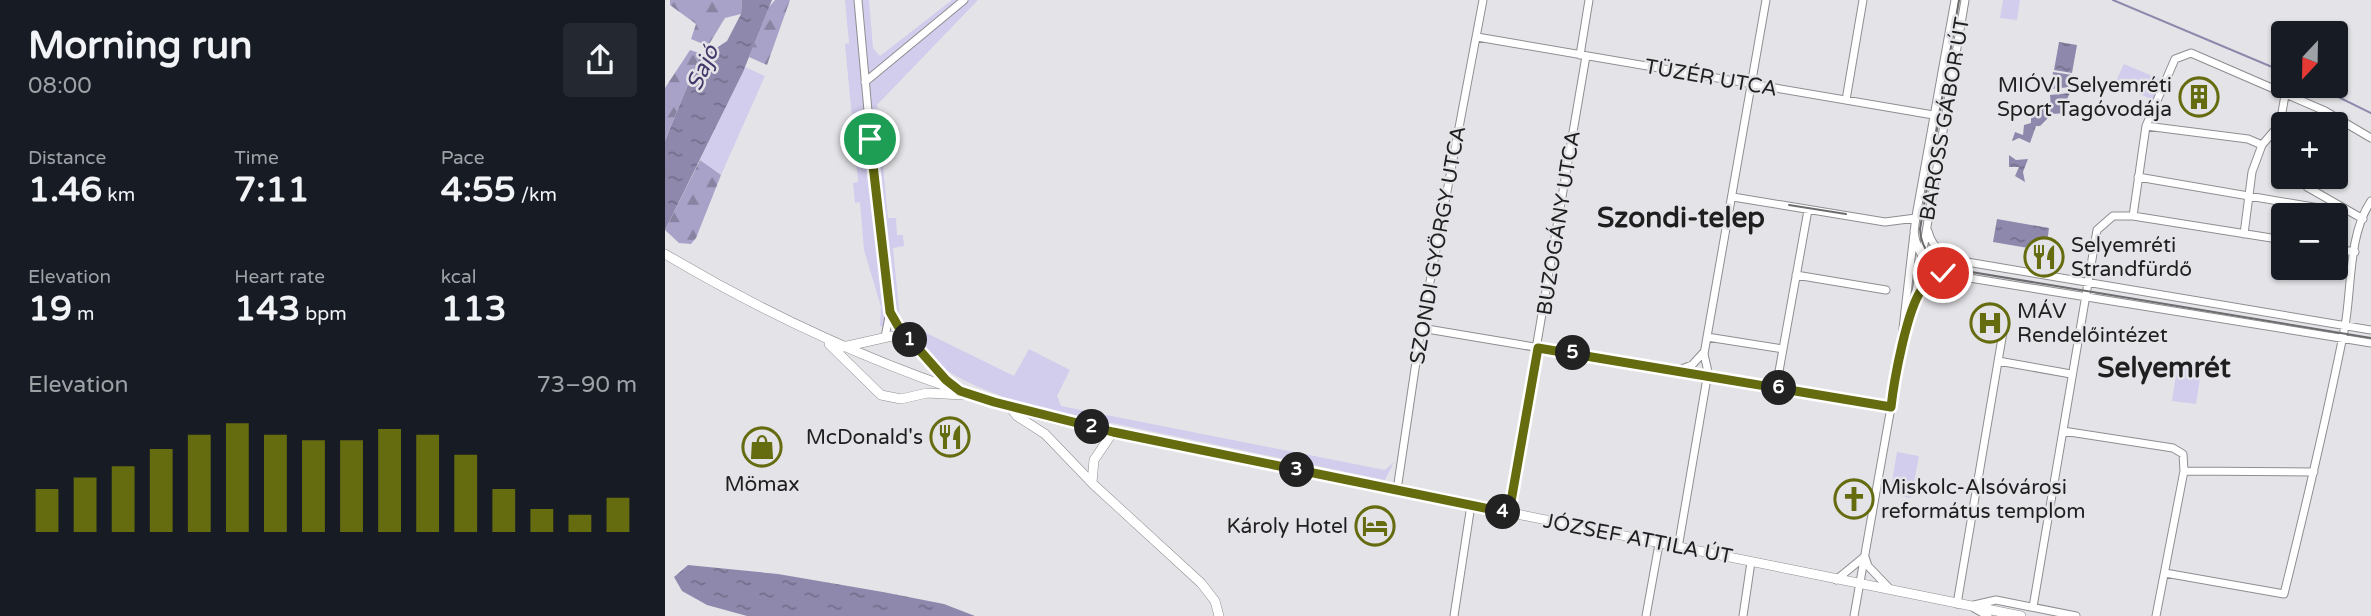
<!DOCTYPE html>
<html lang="en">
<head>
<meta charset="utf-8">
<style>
  :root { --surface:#171b24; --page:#242831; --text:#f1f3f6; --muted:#9ea1a6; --accent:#656b0f }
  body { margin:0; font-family:"Varela Round",sans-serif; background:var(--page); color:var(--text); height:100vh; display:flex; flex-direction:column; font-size:26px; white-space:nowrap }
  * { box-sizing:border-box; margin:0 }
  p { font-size:23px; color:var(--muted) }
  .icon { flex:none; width:38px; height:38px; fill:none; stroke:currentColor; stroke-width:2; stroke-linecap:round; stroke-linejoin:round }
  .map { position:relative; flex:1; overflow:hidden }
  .side { display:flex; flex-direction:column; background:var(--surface); width:665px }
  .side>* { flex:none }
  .needle { width:46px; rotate:202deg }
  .buttons { position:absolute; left:1606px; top:21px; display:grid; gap:14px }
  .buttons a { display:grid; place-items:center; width:77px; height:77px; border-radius:7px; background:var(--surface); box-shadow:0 2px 5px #0004; font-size:35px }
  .pin { position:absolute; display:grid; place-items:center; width:60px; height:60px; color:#fff; margin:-30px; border:4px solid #fff; border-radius:50%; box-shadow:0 2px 7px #0007 }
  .km { position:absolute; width:35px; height:35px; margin:-18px; border-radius:50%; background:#222; color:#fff; font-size:19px; line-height:35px; text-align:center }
  .round { display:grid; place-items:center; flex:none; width:74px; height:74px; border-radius:7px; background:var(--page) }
  .headline { display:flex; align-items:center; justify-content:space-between; height:119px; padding:0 28px }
  h1 { font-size:38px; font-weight:700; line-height:52px }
  .figures { display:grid; grid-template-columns:repeat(3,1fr); gap:10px; height:119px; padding:7px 28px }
  .figures div { display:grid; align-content:center }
  .figures b { font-size:35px; font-weight:700 }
  .figures small { font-size:19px; font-weight:400 }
  .figures p { font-size:19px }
  .chart { height:196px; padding:14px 28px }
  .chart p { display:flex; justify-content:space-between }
  .chart svg { width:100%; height:126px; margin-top:7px; stroke:var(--accent); stroke-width:6 }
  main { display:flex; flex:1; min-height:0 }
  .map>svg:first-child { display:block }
  .green { fill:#d2cced }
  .forest { fill:url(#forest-firs) }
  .water { fill:url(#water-ripples) }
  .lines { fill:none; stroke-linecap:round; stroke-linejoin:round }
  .stream { stroke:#8f88ad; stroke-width:2 }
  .minor-casing { stroke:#8e8e92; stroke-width:9 }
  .major-casing { stroke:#8e8e92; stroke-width:10 }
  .minor { stroke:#fff; stroke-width:7 }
  .major { stroke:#fff; stroke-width:9 }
  .tram { stroke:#6c6c6e; stroke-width:2 }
  .route-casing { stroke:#fff; stroke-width:14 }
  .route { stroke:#656b0f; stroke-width:9 }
  .labels { text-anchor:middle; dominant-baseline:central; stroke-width:5; stroke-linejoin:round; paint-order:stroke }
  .street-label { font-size:21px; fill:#1f1f20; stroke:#e4e4e8 }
  .poi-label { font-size:21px; fill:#1f1f20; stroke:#e4e4e8; text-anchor:end }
  .water-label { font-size:23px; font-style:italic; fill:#44376a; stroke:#e4e4e8 }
  .district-label { font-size:28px; font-weight:bold; fill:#1f1f20; stroke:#e4e4e8 }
</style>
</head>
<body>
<main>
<section class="side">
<div class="headline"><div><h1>Morning run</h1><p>08:00</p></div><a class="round"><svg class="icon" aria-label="share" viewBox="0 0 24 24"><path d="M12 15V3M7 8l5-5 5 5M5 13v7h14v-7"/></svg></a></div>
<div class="figures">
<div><p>Distance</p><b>1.46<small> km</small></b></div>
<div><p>Time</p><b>7:11</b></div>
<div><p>Pace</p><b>4:55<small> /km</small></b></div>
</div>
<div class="figures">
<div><p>Elevation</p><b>19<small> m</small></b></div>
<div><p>Heart rate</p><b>143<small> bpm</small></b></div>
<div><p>kcal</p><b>113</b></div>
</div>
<div class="chart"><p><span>Elevation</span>73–90 m</p>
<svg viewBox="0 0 160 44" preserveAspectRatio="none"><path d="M5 44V29M15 44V25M25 44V21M35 44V15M45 44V10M55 44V6M65 44V10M75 44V12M85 44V12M95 44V8M105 44V10M115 44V17M125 44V29M135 44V36M145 44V38M155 44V32"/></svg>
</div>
</section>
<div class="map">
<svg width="1706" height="616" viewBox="0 0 1706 616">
  <defs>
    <pattern id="forest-firs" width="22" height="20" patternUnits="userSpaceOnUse" patternTransform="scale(1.75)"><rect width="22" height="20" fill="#a9a2c8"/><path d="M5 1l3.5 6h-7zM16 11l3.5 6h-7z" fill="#8983a2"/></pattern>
    <pattern id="water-ripples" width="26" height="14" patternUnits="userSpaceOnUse" patternTransform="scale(1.75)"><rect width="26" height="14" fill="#8f88ad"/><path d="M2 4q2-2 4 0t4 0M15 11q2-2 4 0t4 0" fill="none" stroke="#746f8c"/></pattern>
  </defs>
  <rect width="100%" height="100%" fill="#e4e4e8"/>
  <path class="green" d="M 180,0 L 204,0 L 208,48 L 215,56 L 287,0 L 313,0 L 212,105 L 223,218 L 231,218 L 232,235 L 238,235 L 239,246 L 228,248 L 235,320 L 349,376 L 364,349 L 405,370 L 392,396 L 396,406 L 720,470 L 729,462 L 720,480 L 361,405 C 334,395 294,382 272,363 C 244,338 261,333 215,326 L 216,307 L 199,250 L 195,202 L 190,203 L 188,183 L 193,182 L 180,44 L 184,43 Z
    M 1338,0 L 1355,0 L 1352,20 L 1335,18 Z
    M 1459,64 L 1497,80 L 1488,100 L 1450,83 Z
    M 80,67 L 100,76 L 56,175 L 35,160 Z
    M 1513,362 L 1537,365 L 1531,404 L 1507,401 Z
    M 1232,452 L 1254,456 L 1246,498 L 1225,494 Z"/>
  <path class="forest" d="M 5,0 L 77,0 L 76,14 L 60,18 L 43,46 L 26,39 L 31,24 L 5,5 Z
    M 110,0 L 125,0 L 102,65 L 84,57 L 104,7 Z
    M 25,50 L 41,55 L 33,60 L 0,141 L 0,88 Z
    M 35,160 L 56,175 L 31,238 L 26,244 L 14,243 L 0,230 Z"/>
  <path class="water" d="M 77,0 L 107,0 L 78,72 L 0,230 L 0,141 L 33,60 L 62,41 L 76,14 Z
    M 1394,42 L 1412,45 L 1407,73 L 1389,70 Z
    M 1388,72 L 1407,75 L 1405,87 L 1386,89 Z
    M 1405,93 L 1400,103 L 1401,113 L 1387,114 L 1375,126 L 1371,126 L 1365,143 L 1354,138 L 1347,141 L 1350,132 L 1358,135 L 1359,125 L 1366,123 L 1366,114 L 1375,114 L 1376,106 L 1386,108 L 1385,95 Z
    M 1344,155 L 1351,160 L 1363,159 L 1358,172 L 1360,182 L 1350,176 L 1354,167 L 1344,167 Z
    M 1332,219 L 1384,228 L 1381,251 L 1328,242 Z
    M 23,565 L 113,574 L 218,592 L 279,604 L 310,616 L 82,616 L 42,605 L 17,591 L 9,577 Z"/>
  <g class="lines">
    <path class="stream" d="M 1448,0 L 1619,72
      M 1651,86 L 1706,113"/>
    <g class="minor-casing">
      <path id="minor" d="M 193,0 L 215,244 L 225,312 L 220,337
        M 812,37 L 1280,117
        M 915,55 L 924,0
        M 200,82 L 299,0
        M 1181,100 L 1198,0
        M 1654,124 L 1660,111
        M 1481,126 L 1583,139 L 1597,145
        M 1473,177 L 1654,208 L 1676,208
        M 1635,177 L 1642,187 L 1698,219
        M 1068,197 L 1220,222 L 1251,218
        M 1468,216 L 1481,126 L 1510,59 L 1526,53 L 1660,111 L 1706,138
        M 1249,231 C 1252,255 1262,268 1286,275 L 1706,343
        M 1263,231 C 1268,252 1284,257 1302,262 L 1706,330
        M 1579,234 L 1587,172 L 1597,145 L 1615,124 L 1620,95
        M 1671,249 L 1690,252
        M 1261,265 L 1271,261 L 1290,261
        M 1131,275 L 1221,290
        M 1253,297 L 1268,279 L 1284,275
        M 756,328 L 1226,407
        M 1042,337 L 1118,349
        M 1237,337 L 1251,216 L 1290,0
        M 1333,361 L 1406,374
        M 1014,370 L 1027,365 L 1038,353
        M 1111,388 L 1143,210
        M 1398,431 L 1508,448 L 1518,454 L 1519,471 L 1491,616
        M 1519,471 L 1649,472
        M 732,490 L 755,335 L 818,0
        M 843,513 L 921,56
        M 1013,548 L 1043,372 L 1039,354 L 1101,0
        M 1200,557 L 1203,566 L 1225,589
        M 1500,573 L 1619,594 C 1641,505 1662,416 1680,326 C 1687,287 1683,235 1706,201
        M 1171,580 L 1199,557
        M 1292,604 L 1338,332
        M 1309,605 L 1331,600 L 1411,616
        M 1368,607 L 1432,230 L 1448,216 L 1468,216 L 1619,240
        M 1309,608 L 1323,616
        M 789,616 L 806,505
        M 981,616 L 994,544
        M 1078,616 L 1086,562
        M 1189,616 L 1234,362 L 1248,310 L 1300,0"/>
    </g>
    <g class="major-casing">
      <path id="major" d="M 0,254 C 111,320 228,373 352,409 C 384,419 418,425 451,433 L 1356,616
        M 225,312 L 242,337
        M 164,344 L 216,395 L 236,399 L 262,393 L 298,395
        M 178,347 L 227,336 L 243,338 L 288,385
        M 346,408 L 352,416 L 380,434 L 428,484 L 536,583 L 550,601 L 554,616
        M 427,482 L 429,460 L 448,432"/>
    </g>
    <use href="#minor" class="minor"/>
    <use href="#major" class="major"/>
    <path class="tram" d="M 1294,0 L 1255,229 C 1256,250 1269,263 1288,269 L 1706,338
      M 1124,205 L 1181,214"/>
  </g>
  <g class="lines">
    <g class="route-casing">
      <path id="route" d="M 205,139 L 225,312 L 233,326 L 281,380 L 295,391 L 329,402 L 448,432 L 844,513 L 873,348 L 1226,407 C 1229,380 1242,309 1257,289 C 1265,279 1274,276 1286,275 L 1278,273"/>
    </g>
    <use href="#route" class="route"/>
  </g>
  <defs>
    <g id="building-ring" transform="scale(2.0125)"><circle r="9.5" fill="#e4e4e8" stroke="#656b0f" stroke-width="1.5"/><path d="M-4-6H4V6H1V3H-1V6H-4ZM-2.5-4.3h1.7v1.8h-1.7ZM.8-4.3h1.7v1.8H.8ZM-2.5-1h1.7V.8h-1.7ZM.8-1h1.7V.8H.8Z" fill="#656b0f"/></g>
    <g id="restaurant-ring" transform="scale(2.0125)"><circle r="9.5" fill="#e4e4e8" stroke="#656b0f" stroke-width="1.5"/><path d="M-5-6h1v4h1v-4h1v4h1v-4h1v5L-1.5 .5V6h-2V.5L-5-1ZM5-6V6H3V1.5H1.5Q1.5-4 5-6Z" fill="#656b0f"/></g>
    <g id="hospital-ring" transform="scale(2.0125)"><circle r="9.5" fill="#e4e4e8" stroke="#656b0f" stroke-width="1.5"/><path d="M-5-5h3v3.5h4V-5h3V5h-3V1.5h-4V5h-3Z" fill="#656b0f"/></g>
    <g id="shop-ring" transform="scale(2.0125)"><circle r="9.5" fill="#e4e4e8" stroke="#656b0f" stroke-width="1.5"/><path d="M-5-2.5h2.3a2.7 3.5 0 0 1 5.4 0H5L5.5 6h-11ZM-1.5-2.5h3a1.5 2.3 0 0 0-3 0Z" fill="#656b0f"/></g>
    <g id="church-ring" transform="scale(2.0125)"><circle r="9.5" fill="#e4e4e8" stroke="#656b0f" stroke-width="1.5"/><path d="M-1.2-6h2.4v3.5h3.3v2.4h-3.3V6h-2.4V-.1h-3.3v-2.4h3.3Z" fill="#656b0f"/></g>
    <g id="hotel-ring" transform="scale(2.0125)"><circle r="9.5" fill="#e4e4e8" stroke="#656b0f" stroke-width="1.5"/><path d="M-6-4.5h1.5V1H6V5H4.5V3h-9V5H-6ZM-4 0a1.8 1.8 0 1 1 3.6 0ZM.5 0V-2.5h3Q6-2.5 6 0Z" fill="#656b0f"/></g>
  </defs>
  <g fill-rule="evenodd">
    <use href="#building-ring" x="1534" y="97"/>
    <use href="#restaurant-ring" x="1379" y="257"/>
    <use href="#hospital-ring" x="1325" y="323"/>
    <use href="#restaurant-ring" x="285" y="437"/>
    <use href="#shop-ring" x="97" y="447"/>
    <use href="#church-ring" x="1189" y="499"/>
    <use href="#hotel-ring" x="710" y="526"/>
  </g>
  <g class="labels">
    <g class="street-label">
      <text transform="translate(1046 78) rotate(10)">TÜZÉR UTCA</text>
      <text transform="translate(1280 119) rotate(-80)">BAROSS GÁBOR ÚT</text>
      <text transform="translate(894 223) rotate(-81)">BUZOGÁNY UTCA</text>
      <text transform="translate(773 245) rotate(-80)">SZONDI GYÖRGY UTCA</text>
      <text transform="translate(973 539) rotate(11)">JÓZSEF ATTILA ÚT</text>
    </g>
    <g class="poi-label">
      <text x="1507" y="85">MIÓVI Selyemréti<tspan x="1507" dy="24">Sport Tagóvodája</tspan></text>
      <text x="1406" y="245" text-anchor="start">Selyemréti<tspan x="1406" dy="24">Strandfürdő</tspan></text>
      <text x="1352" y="311" text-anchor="start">MÁV<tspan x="1352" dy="24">Rendelőintézet</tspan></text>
      <text x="258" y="437">McDonald's</text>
      <text x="97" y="484" text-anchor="middle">Mömax</text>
      <text x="1216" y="487" text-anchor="start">Miskolc-Alsóvárosi<tspan x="1216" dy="24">református templom</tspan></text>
      <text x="683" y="526">Károly Hotel</text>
    </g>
    <g class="water-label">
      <text transform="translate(38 68) rotate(-66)">Sajó</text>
    </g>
    <g class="district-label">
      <text x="1016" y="218">Szondi-telep</text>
      <text x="1499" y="368">Selyemrét</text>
    </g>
  </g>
</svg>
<div class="buttons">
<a><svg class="needle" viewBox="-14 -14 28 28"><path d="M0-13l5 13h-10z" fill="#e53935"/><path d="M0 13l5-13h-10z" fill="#9ea1a6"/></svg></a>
<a>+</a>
<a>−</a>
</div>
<div class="pin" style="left:205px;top:139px;background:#1e9e55"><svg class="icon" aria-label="arrive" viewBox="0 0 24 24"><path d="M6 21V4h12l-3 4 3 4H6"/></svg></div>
<div class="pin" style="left:1278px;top:273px;background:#d93025"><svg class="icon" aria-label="check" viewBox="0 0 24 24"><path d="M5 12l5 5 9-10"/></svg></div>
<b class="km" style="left:245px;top:340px">1</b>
<b class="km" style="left:427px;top:427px">2</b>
<b class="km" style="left:632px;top:470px">3</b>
<b class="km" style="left:838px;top:512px">4</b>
<b class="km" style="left:908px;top:353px">5</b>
<b class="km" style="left:1114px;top:388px">6</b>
</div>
</main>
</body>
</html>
